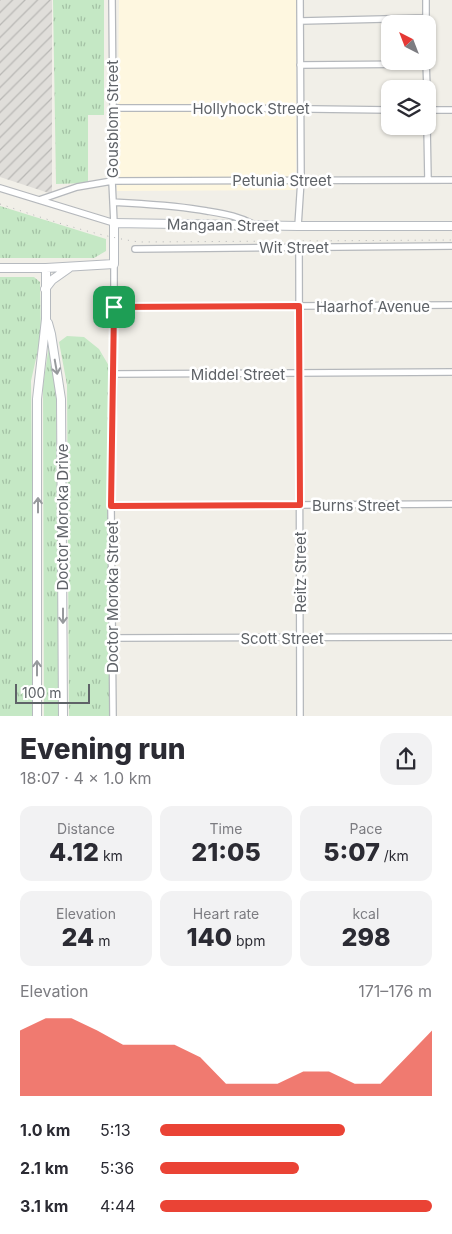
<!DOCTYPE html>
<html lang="en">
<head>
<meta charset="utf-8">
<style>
  :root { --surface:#fff; --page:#f2f2f3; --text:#2b2b33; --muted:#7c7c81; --accent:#ea4335 }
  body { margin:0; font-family:Inter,sans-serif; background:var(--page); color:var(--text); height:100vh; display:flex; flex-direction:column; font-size:19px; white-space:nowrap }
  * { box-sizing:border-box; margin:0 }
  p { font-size:16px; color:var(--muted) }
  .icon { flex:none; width:28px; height:28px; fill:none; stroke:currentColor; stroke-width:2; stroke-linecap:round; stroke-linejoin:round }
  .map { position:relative; height:716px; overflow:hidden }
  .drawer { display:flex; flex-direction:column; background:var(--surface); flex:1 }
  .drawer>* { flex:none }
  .needle { width:32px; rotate:318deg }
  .buttons { position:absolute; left:381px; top:15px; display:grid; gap:10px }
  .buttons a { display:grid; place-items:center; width:55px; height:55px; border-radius:10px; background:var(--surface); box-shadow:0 1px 4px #0004; font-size:25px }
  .scale { position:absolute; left:15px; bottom:12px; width:75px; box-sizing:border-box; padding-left:5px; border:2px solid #5f6368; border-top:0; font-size:14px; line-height:18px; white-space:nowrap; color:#5f6368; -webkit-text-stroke:4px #fff; paint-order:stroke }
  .pin { position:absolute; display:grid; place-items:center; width:42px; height:42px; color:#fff; margin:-21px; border-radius:10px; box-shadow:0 2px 8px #0006 }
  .round { display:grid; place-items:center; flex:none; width:52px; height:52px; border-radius:15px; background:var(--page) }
  .overview { display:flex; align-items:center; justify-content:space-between; height:85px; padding:0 20px }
  h1 { font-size:28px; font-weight:800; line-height:38px }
  .metrics { display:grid; grid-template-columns:repeat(3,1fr); gap:8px; height:85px; padding:5px 20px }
  .metrics div { display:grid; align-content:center; border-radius:12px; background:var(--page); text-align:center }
  .metrics b { font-size:25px; font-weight:800 }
  .metrics small { font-size:14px; font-weight:400 }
  .metrics p { font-size:14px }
  .chart { height:140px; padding:10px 20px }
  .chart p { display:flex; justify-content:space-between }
  .chart svg { width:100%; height:90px; margin-top:5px; fill:var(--accent); opacity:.7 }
  ul { padding:0 20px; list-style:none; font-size:16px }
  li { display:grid; grid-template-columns:80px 60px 1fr; align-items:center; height:38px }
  li i { height:12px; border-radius:6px; background:var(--accent) }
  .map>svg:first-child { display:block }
  .commercial { fill:#fef7e0 }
  .industrial { fill:url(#industrial-furrows) }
  .grass { fill:url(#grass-tufts) }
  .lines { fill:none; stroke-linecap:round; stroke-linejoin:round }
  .street-casing { stroke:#b5b8bc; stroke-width:8 }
  .secondary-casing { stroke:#b6babf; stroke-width:10 }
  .street { stroke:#fff; stroke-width:5.5 }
  .secondary { stroke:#fff; stroke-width:8 }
  .rail { stroke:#b6b7b8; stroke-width:1; stroke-dasharray:1 6; stroke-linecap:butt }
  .oneway { stroke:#979a9d }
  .route-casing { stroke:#fff; stroke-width:10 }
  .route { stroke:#ea4335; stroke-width:6 }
  .labels { text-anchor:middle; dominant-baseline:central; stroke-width:5; stroke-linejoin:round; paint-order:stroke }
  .street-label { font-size:15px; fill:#5f6368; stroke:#fff }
</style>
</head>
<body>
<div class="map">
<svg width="452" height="717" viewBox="0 0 452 717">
  <defs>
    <pattern id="industrial-furrows" width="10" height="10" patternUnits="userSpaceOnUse" patternTransform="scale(1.25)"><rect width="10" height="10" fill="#e0deda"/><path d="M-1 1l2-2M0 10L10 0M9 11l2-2" fill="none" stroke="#b9b8b5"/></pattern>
    <pattern id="grass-tufts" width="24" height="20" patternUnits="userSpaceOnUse" patternTransform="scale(1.25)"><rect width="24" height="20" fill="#c5e8c5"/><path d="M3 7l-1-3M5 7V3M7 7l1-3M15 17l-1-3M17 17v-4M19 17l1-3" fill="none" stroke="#a3c0a4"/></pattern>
  </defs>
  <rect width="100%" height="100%" fill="#f1efe8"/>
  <path class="commercial" d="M 119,0 L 296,0 L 296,190 L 117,191 Z"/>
  <path class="industrial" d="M 0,0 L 52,0 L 52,194 L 0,177 Z"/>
  <path class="grass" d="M 53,0 L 104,0 L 104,115 L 88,115 L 88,183 L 56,184 Z
    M 0,206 L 106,239 L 106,251 L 94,258 L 0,258 Z
    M 0,277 L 34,277 L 40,282 L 41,336 L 31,381 L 35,716 L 0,717 Z
    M 67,336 L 84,337 L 99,349 L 109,366 L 110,716 L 69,716 L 67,385 L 59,342 Z
    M 49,345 L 56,386 L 59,716 L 44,717 L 43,386 Z"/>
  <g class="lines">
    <g class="street-casing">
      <path id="street" d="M 426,0 L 426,24
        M 301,21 L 426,18
        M 426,61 L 427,89
        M 300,65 L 426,64
        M 113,108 L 230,108 L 390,110
        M 428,110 L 452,110
        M 427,126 L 428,180
        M 0,188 L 114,223 L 112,181 L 113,108 L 112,0
        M 39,200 L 77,187 L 112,181 L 452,180
        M 113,202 C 145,204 176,205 207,211 C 225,214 239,216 255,225
        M 298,226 L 301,180 L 300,0
        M 299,247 L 300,717
        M 135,249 L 452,246
        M 114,307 L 452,305
        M 114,374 L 452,372
        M 111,506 L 452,504
        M 112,638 L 452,637
        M 113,717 L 111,506 L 114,374 L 114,264"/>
    </g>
    <g class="secondary-casing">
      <path id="secondary" d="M 0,268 L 46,268 L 114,264 L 114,223 L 298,226 L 452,226
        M 45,289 L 52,280 L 69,268
        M 48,323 L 51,334 L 61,399 L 63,717
        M 37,717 L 37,399 L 46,319 L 46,268"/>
    </g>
    <use href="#street" class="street"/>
    <use href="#secondary" class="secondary"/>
    <path class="rail" d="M 0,204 C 46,219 92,235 139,242 L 452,240"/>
  </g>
  <defs><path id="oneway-shaft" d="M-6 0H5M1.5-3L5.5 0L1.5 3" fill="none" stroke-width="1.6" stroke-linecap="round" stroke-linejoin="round" transform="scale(1.25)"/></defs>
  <g class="oneway">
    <use href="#oneway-shaft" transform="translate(56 367) rotate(80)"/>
    <use href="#oneway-shaft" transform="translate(38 505) rotate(-90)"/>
    <use href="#oneway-shaft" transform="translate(63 616) rotate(90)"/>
    <use href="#oneway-shaft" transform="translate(37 668) rotate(-90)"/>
  </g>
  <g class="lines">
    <g class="route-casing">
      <path id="route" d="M 299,306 L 300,505 L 111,506 L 114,307 Z"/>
    </g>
    <use href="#route" class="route"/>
  </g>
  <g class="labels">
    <g class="street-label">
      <text x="251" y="108">Hollyhock Street</text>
      <text transform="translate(112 119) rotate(-90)">Gousblom Street</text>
      <text x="282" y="180">Petunia Street</text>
      <text transform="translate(223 225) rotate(1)">Mangaan Street</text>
      <text x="294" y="247">Wit Street</text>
      <text x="373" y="306">Haarhof Avenue</text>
      <text x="238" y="374">Middel Street</text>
      <text x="356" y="505">Burns Street</text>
      <text transform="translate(62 517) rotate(-90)">Doctor Moroka Drive</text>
      <text transform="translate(300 572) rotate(-90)">Reitz Street</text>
      <text transform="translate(112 597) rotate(-90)">Doctor Moroka Street</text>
      <text x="282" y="638">Scott Street</text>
    </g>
  </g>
</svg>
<div class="buttons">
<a><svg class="needle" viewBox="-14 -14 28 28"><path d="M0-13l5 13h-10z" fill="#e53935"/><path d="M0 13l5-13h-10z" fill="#7c7c81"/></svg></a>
<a><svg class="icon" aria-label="layers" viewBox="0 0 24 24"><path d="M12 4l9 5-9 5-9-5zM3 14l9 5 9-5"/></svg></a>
</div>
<div class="scale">100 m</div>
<div class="pin" style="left:114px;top:307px;background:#1e9e55"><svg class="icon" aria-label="arrive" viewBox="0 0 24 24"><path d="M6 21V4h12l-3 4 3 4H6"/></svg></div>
</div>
<section class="drawer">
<div class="overview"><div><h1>Evening run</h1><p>18:07 · 4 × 1.0 km</p></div><a class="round"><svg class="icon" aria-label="share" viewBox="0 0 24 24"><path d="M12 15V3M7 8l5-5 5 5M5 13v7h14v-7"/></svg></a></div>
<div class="metrics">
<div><p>Distance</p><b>4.12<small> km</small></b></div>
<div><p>Time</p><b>21:05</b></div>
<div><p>Pace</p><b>5:07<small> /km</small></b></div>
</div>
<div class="metrics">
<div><p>Elevation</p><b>24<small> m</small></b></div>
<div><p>Heart rate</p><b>140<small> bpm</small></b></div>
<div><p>kcal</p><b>298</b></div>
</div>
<div class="chart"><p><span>Elevation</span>171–176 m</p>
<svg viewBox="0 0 160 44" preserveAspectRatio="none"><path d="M0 44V12L10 6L20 6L30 12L40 19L50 19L60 19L70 25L80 38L90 38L100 38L110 32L120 32L130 38L140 38L150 25L160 12V44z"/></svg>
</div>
<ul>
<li><b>1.0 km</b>5:13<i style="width:68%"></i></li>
<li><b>2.1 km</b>5:36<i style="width:51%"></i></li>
<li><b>3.1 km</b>4:44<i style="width:100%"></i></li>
</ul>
</section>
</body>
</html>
